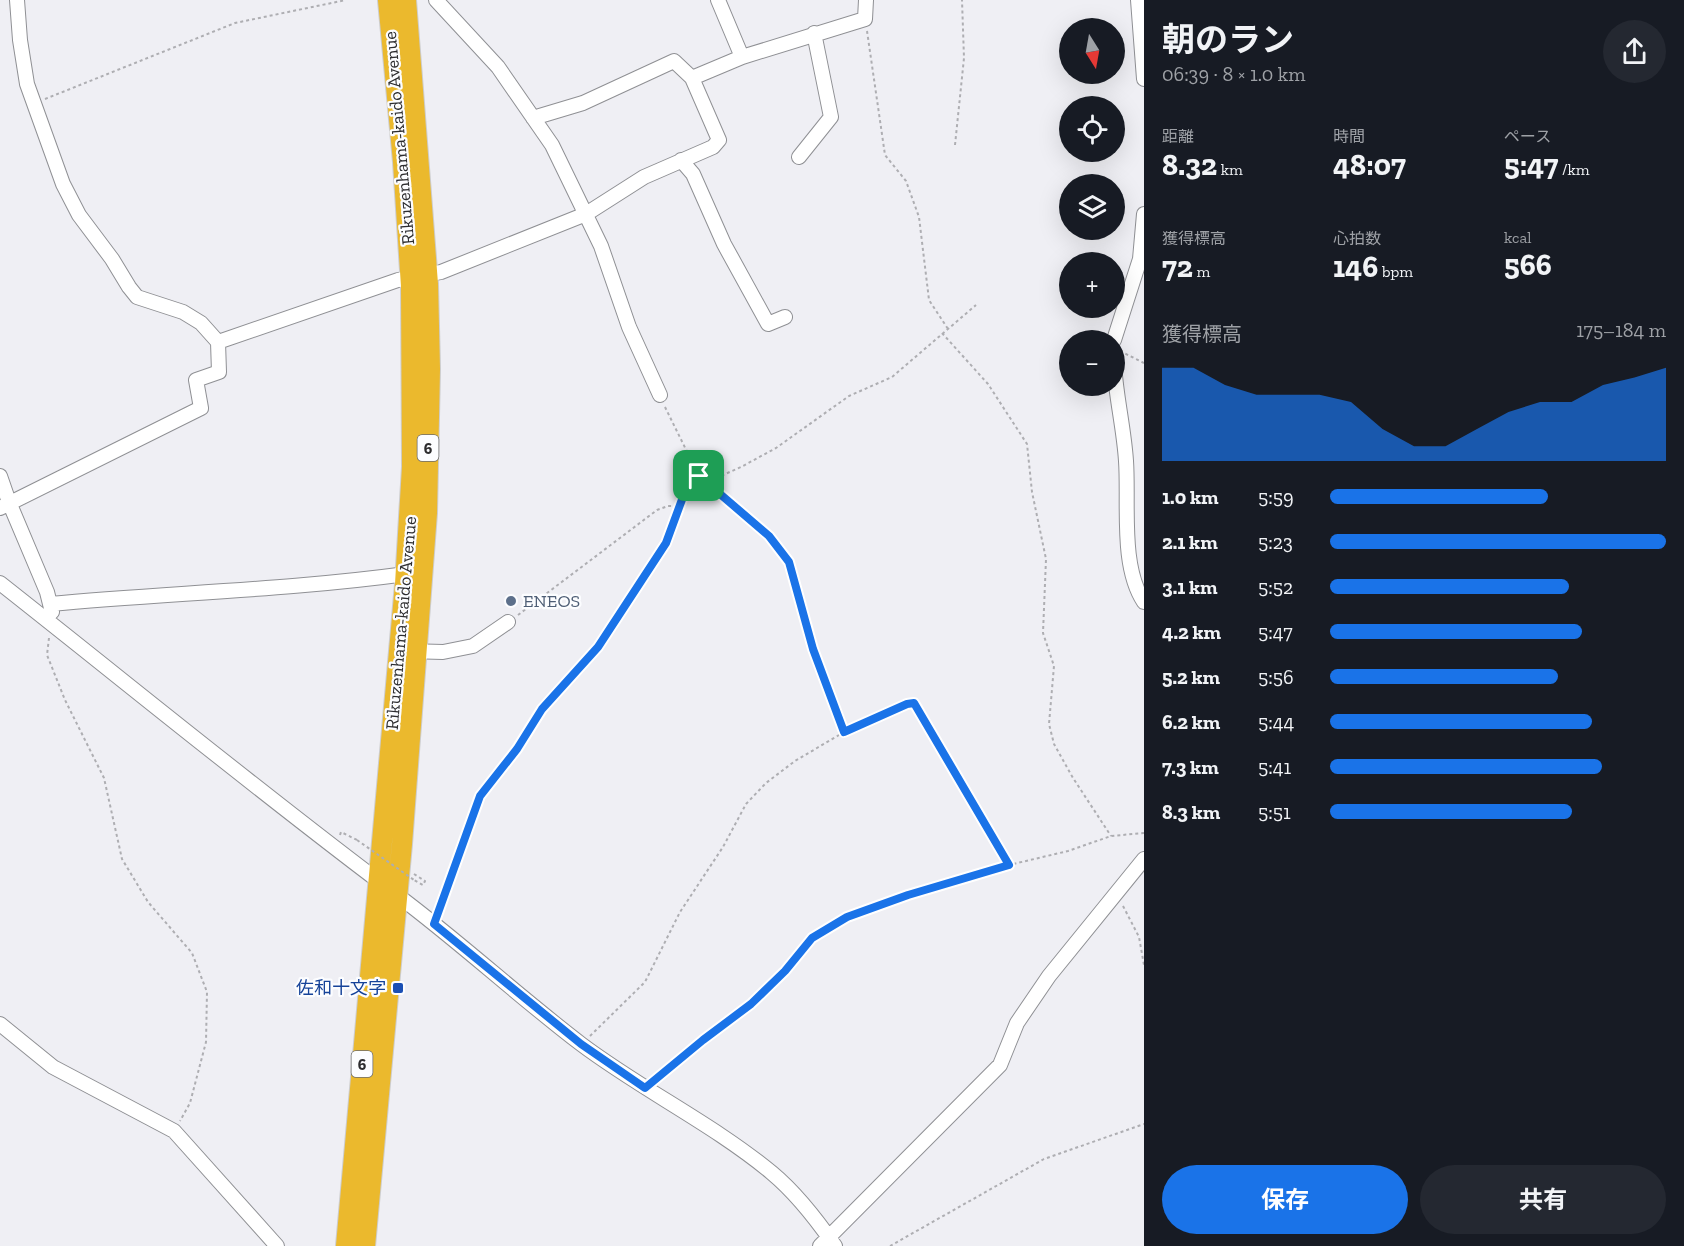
<!DOCTYPE html>
<html lang="ja">
<head>
<meta charset="utf-8">
<style>
  :root { --surface:#171b24; --page:#242831; --text:#f1f3f6; --muted:#9ea1a6; --accent:#1a73e8 }
  body { margin:0; font-family:"Zilla Slab","Noto Sans JP",serif; background:var(--page); color:var(--text); height:100vh; display:flex; flex-direction:column; font-size:22px; white-space:nowrap }
  * { box-sizing:border-box; margin:0 }
  p { font-size:20px; color:var(--muted) }
  .icon { flex:none; width:33px; height:33px; fill:none; stroke:currentColor; stroke-width:2; stroke-linecap:round; stroke-linejoin:round }
  .map { position:relative; flex:1; overflow:hidden }
  .sheet { display:flex; flex-direction:column; background:var(--surface); width:540px }
  .sheet>* { flex:none }
  .needle { width:39px; rotate:169deg }
  .fabs { position:absolute; left:1059px; top:18px; display:grid; gap:12px }
  .fabs a { display:grid; place-items:center; width:66px; height:66px; border-radius:50%; background:var(--surface); box-shadow:0 6px 24px #0002; font-size:30px }
  .pin { position:absolute; display:grid; place-items:center; width:51px; height:51px; color:#fff; margin:-26px; border-radius:12px; box-shadow:0 3px 9px #0006 }
  .round { display:grid; place-items:center; flex:none; width:63px; height:63px; border-radius:32px; background:var(--page) }
  .headline { display:flex; align-items:center; justify-content:space-between; height:102px; padding:0 18px }
  h1 { font-size:33px; font-weight:700; line-height:45px }
  .metrics { display:grid; grid-template-columns:repeat(3,1fr); gap:9px; height:102px; padding:6px 18px }
  .metrics div { display:grid; align-content:center }
  .metrics b { font-size:30px; font-weight:700 }
  .metrics small { font-size:16px; font-weight:400 }
  .metrics p { font-size:16px }
  .chart { height:168px; padding:12px 18px }
  .chart p { display:flex; justify-content:space-between }
  .chart svg { width:100%; height:108px; margin-top:6px; fill:var(--accent); opacity:.7 }
  .action { display:flex; gap:12px; margin-top:auto; padding:12px 18px }
  .action a { flex:1; height:69px; border-radius:36px; background:var(--accent); color:#fff; font-size:24px; font-weight:700; line-height:69px; text-align:center }
  .action a+a { background:var(--page); color:var(--text) }
  ul { padding:0 18px; list-style:none; font-size:20px }
  li { display:grid; grid-template-columns:96px 72px 1fr; align-items:center; height:45px }
  li i { height:15px; border-radius:8px; background:var(--accent) }
  main { display:flex; flex:1; min-height:0 }
  .map>svg:first-child { display:block }
  .lines { fill:none; stroke-linecap:round; stroke-linejoin:round }
  .minor-casing { stroke:#8f9094; stroke-width:16 }
  .highway-casing { stroke:#cdcdcd; stroke-width:22 }
  .path { stroke:#aeaeb2; stroke-width:2; stroke-dasharray:3 3; stroke-linecap:butt }
  .minor { stroke:#fff; stroke-width:14 }
  .highway { stroke:#ebb92d; stroke-width:20 }
  .path-bridge { stroke:#aeaeb2; stroke-width:2; stroke-dasharray:3 3; stroke-linecap:butt }
  .route-casing { stroke:#fff; stroke-width:12 }
  .route { stroke:#1a73e8; stroke-width:8 }
  .service-dot { fill:#5c6f8a; stroke:#fcfdff; stroke-width:2 }
  .transit-dot { fill:#1a4fb4; stroke:#fcfdff; stroke-width:2 }
  .labels { text-anchor:middle; dominant-baseline:central; stroke-width:4.5; stroke-linejoin:round; paint-order:stroke }
  .shield { fill:#fcfdff; stroke:#6b6b6d; stroke-width:1.5 }
  .shield-label { font-size:16px; font-weight:bold; fill:#2d2d2f }
  .street-label { font-size:18px; fill:#2d2d2f; stroke:#fcfdff }
  .service-label { font-size:18px; fill:#4e5e75; stroke:#fcfdff; text-anchor:start }
  .transit-label { font-size:18px; fill:#164399; stroke:#fcfdff; text-anchor:end }
</style>
</head>
<body>
<main>
<div class="map">
<svg width="1144" height="1246" viewBox="0 0 1144 1246">
  <rect width="100%" height="100%" fill="#efeff4"/>
  <g class="lines">
    <g class="minor-casing">
      <path id="minor" d="M 436,0 L 498,67 L 552,145 L 601,246 L 629,327 L 660,395
        M 718,0 L 742,57
        M 1138,0 L 1144,79
        M 533,118 L 583,103 L 674,61 L 692,78
        M 799,157 L 831,117 L 814,33
        M 681,160 L 693,174 L 724,244 L 768,324 L 785,317
        M 1114,340 L 1140,259 L 1144,214
        M 218,342 L 398,280 L 441,272 L 586,214 L 644,177 L 713,147 L 719,140 L 692,78 L 742,57 L 865,19 L 866,0
        M 1114,364 C 1116,397 1124,429 1126,461 C 1129,503 1120,566 1144,602
        M 0,476 L 9,502 L 47,592 L 52,612
        M 0,508 L 201,408 L 196,380 L 219,372 L 218,342 L 201,323 L 183,312 L 137,297 L 129,287 L 112,259 L 79,215 L 63,184 L 27,84 L 20,40 L 17,0
        M 0,583 C 132,687 262,794 397,895 C 460,942 518,996 581,1044 C 642,1090 713,1124 772,1173 C 796,1193 817,1220 835,1246
        M 50,604 C 169,593 288,590 406,574
        M 407,651 L 443,652 L 473,646 L 508,622
        M 0,1024 L 53,1067 L 174,1131 L 277,1246
        M 820,1246 L 1000,1065 L 1017,1023 L 1049,976 L 1144,859"/>
    </g>
    <g class="highway-casing">
      <path id="highway" d="M 346,1246 L 405,584 L 412,467 L 411,286 L 403,162 L 388,0
        M 365,1246 L 402,844 L 427,513 L 430,369 L 428,284 L 406,0"/>
    </g>
    <path class="path" d="M 867,31 L 885,155 L 906,181 L 919,217 L 929,300 L 948,329
      M 45,99 L 235,23 L 346,0
      M 955,145 L 964,58 L 962,0
      M 942,333 L 988,384 L 1027,444 L 1032,492 L 1046,559 L 1043,633 L 1054,666 L 1049,724 L 1054,744 L 1073,778 L 1111,836
      M 1120,351 L 1144,363
      M 665,407 L 699,476 L 769,536 L 789,562 L 813,649 L 844,732
      M 705,483 L 741,467 L 776,448 L 849,396 L 892,377 L 976,305
      M 518,615 L 657,510 L 668,506 L 680,506
      M 49,638 L 47,655 L 65,700 L 104,778 L 122,859 L 148,902 L 192,953 L 207,992 L 206,1042 L 190,1103 L 180,1121
      M 340,835 L 341,832 L 357,840
      M 414,874 L 425,881 L 423,885 L 414,880
      M 1123,906 L 1139,937 L 1144,965
      M 439,910 L 480,796 L 517,749 L 542,709 L 599,647 L 666,543 L 687,486 L 699,476
      M 590,1036 L 645,982 L 680,912 L 723,847 L 746,804 L 766,783 L 795,761 L 844,732 L 907,704 L 914,703 L 919,708 L 1009,865
      M 656,1078 L 751,1004 L 785,971 L 812,938 L 847,917 L 908,895 L 1009,865 L 1068,851 L 1111,836 L 1144,833
      M 890,1246 L 1044,1159 L 1144,1124"/>
    <use href="#minor" class="minor"/>
    <use href="#highway" class="highway"/>
    <path class="path-bridge" d="M 357,840 L 414,880"/>
  </g>
  <g class="lines">
    <g class="route-casing">
      <path id="route" d="M 699,476 L 769,536 L 789,562 L 813,649 L 844,732 L 907,704 L 914,703 L 1009,865 L 908,895 L 847,917 L 812,938 L 785,971 L 751,1004 L 703,1040 L 645,1088 L 581,1044 L 434,924 L 480,796 L 517,749 L 542,709 L 598,647 L 666,543 L 687,486 Z"/>
    </g>
    <use href="#route" class="route"/>
  </g>
  <circle class="service-dot" cx="511" cy="601" r="6"/>
  <rect class="transit-dot" x="392" y="982" width="12" height="12" rx="3"/>
  <g class="labels">
    <g class="shield">
      <rect x="417.5" y="435" width="21" height="26" rx="4.5"/>
      <rect x="351.5" y="1051" width="21" height="26" rx="4.5"/>
    </g>
    <g class="shield-label">
      <text x="428" y="448">6</text>
      <text x="362" y="1064">6</text>
    </g>
    <g class="street-label">
      <text transform="translate(399 138) rotate(-95)">Rikuzenhama-kaido Avenue</text>
      <text transform="translate(401 623) rotate(-85)">Rikuzenhama-kaido Avenue</text>
    </g>
    <g class="service-label">
      <text x="523" y="601">ENEOS</text>
    </g>
    <g class="transit-label">
      <text x="386" y="988">佐和十文字</text>
    </g>
  </g>
</svg>
<div class="fabs">
<a><svg class="needle" viewBox="-14 -14 28 28"><path d="M0-13l5 13h-10z" fill="#e53935"/><path d="M0 13l5-13h-10z" fill="#9ea1a6"/></svg></a>
<a><svg class="icon" aria-label="locate" viewBox="0 0 24 24"><circle cx="12" cy="12" r="6"/><path d="M12 2v4M12 18v4M2 12h4M18 12h4"/></svg></a>
<a><svg class="icon" aria-label="layers" viewBox="0 0 24 24"><path d="M12 4l9 5-9 5-9-5zM3 14l9 5 9-5"/></svg></a>
<a>+</a>
<a>−</a>
</div>
<div class="pin" style="left:699px;top:476px;background:#1e9e55"><svg class="icon" aria-label="arrive" viewBox="0 0 24 24"><path d="M6 21V4h12l-3 4 3 4H6"/></svg></div>
</div>
<section class="sheet">
<div class="headline"><div><h1>朝のラン</h1><p>06:39 · 8 × 1.0 km</p></div><a class="round"><svg class="icon" aria-label="share" viewBox="0 0 24 24"><path d="M12 15V3M7 8l5-5 5 5M5 13v7h14v-7"/></svg></a></div>
<div class="metrics">
<div><p>距離</p><b>8.32<small> km</small></b></div>
<div><p>時間</p><b>48:07</b></div>
<div><p>ペース</p><b>5:47<small> /km</small></b></div>
</div>
<div class="metrics">
<div><p>獲得標高</p><b>72<small> m</small></b></div>
<div><p>心拍数</p><b>146<small> bpm</small></b></div>
<div><p>kcal</p><b>566</b></div>
</div>
<div class="chart"><p><span>獲得標高</span>175–184 m</p>
<svg viewBox="0 0 160 44" preserveAspectRatio="none"><path d="M0 44V6L10 6L20 13L30 17L40 17L50 17L60 20L70 31L80 38L90 38L100 31L110 24L120 20L130 20L140 13L150 10L160 6V44z"/></svg>
</div>
<ul>
<li><b>1.0 km</b>5:59<i style="width:65%"></i></li>
<li><b>2.1 km</b>5:23<i style="width:100%"></i></li>
<li><b>3.1 km</b>5:52<i style="width:71%"></i></li>
<li><b>4.2 km</b>5:47<i style="width:75%"></i></li>
<li><b>5.2 km</b>5:56<i style="width:68%"></i></li>
<li><b>6.2 km</b>5:44<i style="width:78%"></i></li>
<li><b>7.3 km</b>5:41<i style="width:81%"></i></li>
<li><b>8.3 km</b>5:51<i style="width:72%"></i></li>
</ul>
<div class="action"><a>保存</a><a>共有</a></div>
</section>
</main>
</body>
</html>
